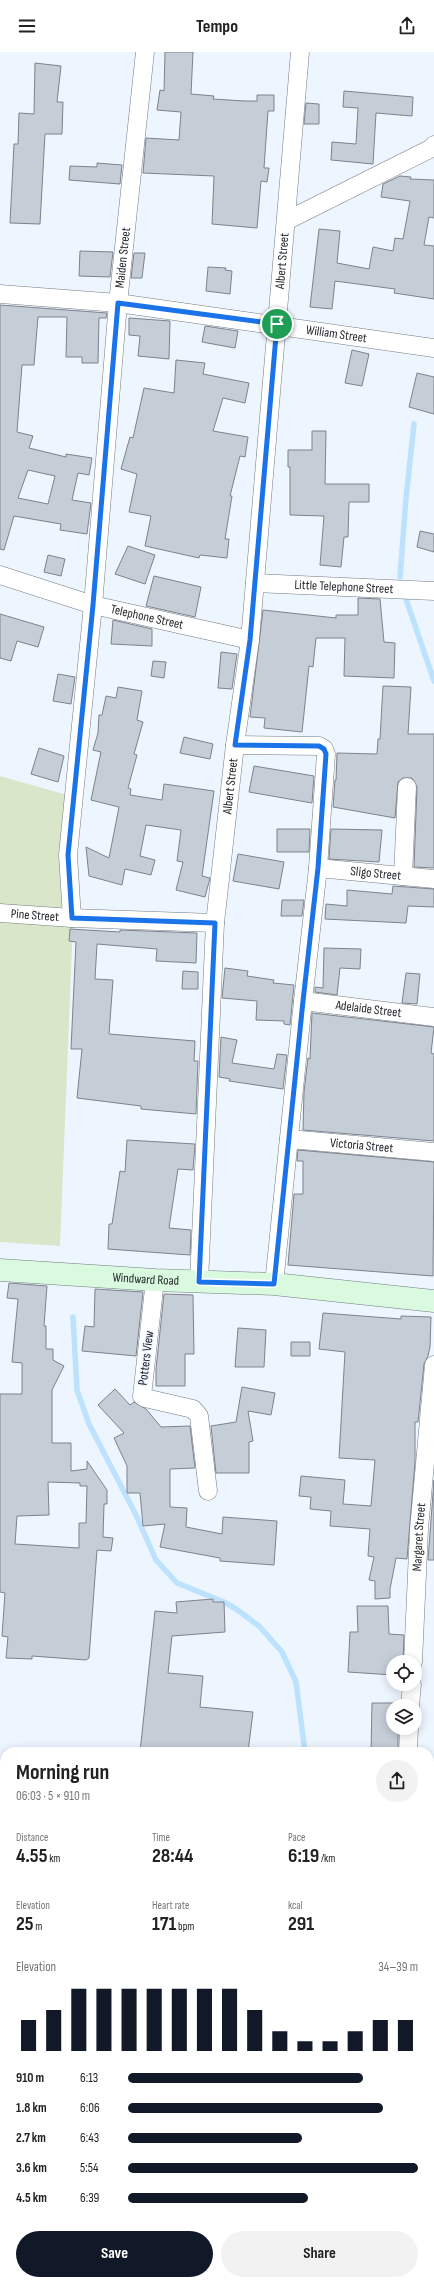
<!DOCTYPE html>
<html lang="en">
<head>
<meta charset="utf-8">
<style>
  :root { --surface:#fff; --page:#f2f2f2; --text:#222; --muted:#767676; --accent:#111827 }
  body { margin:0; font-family:"Sofia Sans Condensed",sans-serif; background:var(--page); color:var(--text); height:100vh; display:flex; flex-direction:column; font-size:15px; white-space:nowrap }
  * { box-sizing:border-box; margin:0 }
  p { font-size:13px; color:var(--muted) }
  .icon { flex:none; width:22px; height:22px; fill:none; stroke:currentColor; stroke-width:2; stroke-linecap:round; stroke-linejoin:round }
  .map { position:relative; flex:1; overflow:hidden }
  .sheet { position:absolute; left:0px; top:1695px; width:434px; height:538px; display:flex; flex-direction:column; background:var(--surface); border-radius:16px 16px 0 0; box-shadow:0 2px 10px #0003 }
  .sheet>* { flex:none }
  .controls { position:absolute; left:386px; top:1603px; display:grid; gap:8px }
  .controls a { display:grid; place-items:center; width:36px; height:36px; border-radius:50%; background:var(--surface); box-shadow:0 2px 10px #0003; font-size:20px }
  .pin { position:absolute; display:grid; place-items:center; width:34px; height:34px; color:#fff; margin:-17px; border:2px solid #fff; border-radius:50%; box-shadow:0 1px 4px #0007 }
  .round { display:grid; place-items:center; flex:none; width:42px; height:42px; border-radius:21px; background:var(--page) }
  .head { display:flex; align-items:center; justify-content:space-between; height:68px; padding:0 16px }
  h1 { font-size:22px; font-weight:700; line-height:30px }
  .metrics { display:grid; grid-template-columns:repeat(3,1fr); gap:6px; height:68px; padding:4px 16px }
  .metrics div { display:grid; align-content:center }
  .metrics b { font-size:20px; font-weight:700 }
  .metrics small { font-size:11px; font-weight:400 }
  .metrics p { font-size:11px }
  .chart { height:112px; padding:8px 16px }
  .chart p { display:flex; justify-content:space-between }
  .chart svg { width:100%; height:72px; margin-top:4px; stroke:var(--accent); stroke-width:6 }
  .cta { display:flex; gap:8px; margin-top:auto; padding:8px 16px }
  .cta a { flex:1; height:46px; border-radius:24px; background:var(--accent); color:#fff; font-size:16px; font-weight:700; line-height:46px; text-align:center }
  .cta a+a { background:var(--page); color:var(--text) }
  ul { padding:0 16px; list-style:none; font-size:13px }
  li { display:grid; grid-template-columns:64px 48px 1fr; align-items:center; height:30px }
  li i { height:10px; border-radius:5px; background:var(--accent) }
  header { display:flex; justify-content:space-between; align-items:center; height:52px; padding:0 16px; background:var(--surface); font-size:18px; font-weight:700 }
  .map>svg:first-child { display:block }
  .green { fill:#dae6ca }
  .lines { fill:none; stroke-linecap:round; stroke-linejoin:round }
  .stream { stroke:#bce2fd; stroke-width:5.5 }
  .building { fill:#c5cdd7; stroke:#7c838c; fill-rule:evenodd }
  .street-casing { stroke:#747b83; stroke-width:19 }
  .secondary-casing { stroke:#747b83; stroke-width:23 }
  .street { stroke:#fff; stroke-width:18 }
  .secondary { stroke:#d9fade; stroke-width:22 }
  .route-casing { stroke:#fff; stroke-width:8 }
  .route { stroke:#1a73e8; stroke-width:5 }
  .labels { text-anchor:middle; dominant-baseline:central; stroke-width:3; stroke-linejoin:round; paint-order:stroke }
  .street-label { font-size:13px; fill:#24272b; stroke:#edf5ff }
</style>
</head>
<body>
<header><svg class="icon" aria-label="menu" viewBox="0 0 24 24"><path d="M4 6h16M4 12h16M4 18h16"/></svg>Tempo<svg class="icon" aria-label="share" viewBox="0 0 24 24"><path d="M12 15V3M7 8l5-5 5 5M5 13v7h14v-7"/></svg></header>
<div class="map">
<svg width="434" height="2233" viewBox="0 0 434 2233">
  <rect width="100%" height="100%" fill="#edf5ff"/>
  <path class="green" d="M 0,724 L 67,743 L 66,851 L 59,857 L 0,853 Z
    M 0,867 L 73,869 L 60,1194 L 0,1190 Z"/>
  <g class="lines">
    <path class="stream" d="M 400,525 L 406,446 L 414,372
      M 406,547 L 434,629
      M 73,1265 L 77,1338 L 89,1372 L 136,1463 L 156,1508 L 177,1531 L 224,1550 L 236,1557 L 259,1574 L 282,1600 L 296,1630 L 305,1700
      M 429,2089 L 434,2093"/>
  </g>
  <path class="building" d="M 165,0 L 193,0 L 191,42 L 214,44 L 213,47 L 245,49 L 257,49 L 257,43 L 274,43 L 274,59 L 268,59 L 264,116 L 269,116 L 267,130 L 261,129 L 257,176 L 212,172 L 214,124 L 143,121 L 146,86 L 179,88 L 181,60 L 157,58 L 160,38 L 164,39 Z
    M 35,11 L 61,14 L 57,50 L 63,50 L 62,82 L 45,82 L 40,172 L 10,171 L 14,92 L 18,92 L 19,61 L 34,62 Z
    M 344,39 L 413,45 L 412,64 L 376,61 L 373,112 L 331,108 L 332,90 L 356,92 L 358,56 L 343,55 Z
    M 306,51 L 319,52 L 319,72 L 304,72 Z
    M 97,111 L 122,113 L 120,132 L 69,128 L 70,114 L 97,115 Z
    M 400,124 L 411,125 L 410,127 L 434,128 L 434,166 L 429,165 L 424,193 L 434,194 L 434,247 L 394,241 L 395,237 L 335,229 L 332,257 L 310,255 L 319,177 L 340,179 L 337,211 L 369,217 L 373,195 L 393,199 L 395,186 L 403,187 L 410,149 L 381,145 L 383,132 Z
    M 80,199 L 113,200 L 110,225 L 79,224 Z
    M 134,201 L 145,201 L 142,226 L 131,226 Z
    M 208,215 L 226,216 L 225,218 L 232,219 L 230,242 L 206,239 Z
    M 0,253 L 107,261 L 106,266 L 99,266 L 98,311 L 82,311 L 82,305 L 66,305 L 67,265 L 38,265 L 34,313 L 22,313 L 17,380 L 33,384 L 29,396 L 66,405 L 66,402 L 92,406 L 89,423 L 78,421 L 72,448 L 91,451 L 87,482 L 60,478 L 61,472 L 14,464 L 4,498 L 0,497 ZM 28,418 L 55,424 L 48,452 L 18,446 Z
    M 129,266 L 170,269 L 169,307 L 138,304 L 140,284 L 129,283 Z
    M 205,274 L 238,279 L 235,296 L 202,290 Z
    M 352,298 L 369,302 L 362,334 L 345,331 Z
    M 176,308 L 205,311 L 203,322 L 249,331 L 245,351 L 223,346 L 213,379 L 248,385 L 245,405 L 240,404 L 230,444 L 232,444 L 225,487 L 229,487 L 227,506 L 200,503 L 199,506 L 145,494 L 151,464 L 129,460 L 137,422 L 121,417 L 130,385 L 133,386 L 144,336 L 174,341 Z
    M 417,321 L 434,325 L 434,362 L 409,355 Z
    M 312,379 L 326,379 L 325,432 L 369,432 L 369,450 L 349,450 L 348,485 L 344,485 L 341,515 L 320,513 L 324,464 L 290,463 L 290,415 L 288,415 L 288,398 L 312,398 Z
    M 420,479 L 434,482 L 434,500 L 417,495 Z
    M 128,494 L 155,503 L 145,532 L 115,522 Z
    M 48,503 L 65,507 L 61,524 L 44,520 Z
    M 154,524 L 201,535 L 195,565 L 146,554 Z
    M 358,546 L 380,547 L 384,590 L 395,591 L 394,626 L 344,624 L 345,586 L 316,586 L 313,615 L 309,614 L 302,680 L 264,676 L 265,666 L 250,665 L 263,558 L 336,566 L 336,563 L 358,563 Z
    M 0,562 L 44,575 L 38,595 L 17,589 L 11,609 L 0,606 Z
    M 113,568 L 152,577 L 152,594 L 111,592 Z
    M 221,600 L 237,602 L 232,637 L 218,636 Z
    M 153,609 L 166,610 L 164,626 L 151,624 Z
    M 58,622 L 75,625 L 71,652 L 53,649 Z
    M 383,634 L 411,635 L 408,682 L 434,682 L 434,816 L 414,815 L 417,735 L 412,726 L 403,726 L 398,730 L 395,766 L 333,755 L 335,728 L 336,728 L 337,701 L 377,702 L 378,687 L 380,687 Z
    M 118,635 L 142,639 L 137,668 L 143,670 L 134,702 L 137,703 L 128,736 L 131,737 L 130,743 L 162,748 L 164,732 L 214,739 L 202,824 L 210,826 L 205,845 L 176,838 L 183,810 L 177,809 L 181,778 L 146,773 L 140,804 L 155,808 L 151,823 L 125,817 L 122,833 L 89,824 L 86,795 L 109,806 L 119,755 L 91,748 L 101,700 L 93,698 L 98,681 L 99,663 L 102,663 L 106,644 L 116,646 Z
    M 184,685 L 213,692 L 210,707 L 180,701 Z
    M 39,696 L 64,704 L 58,730 L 31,722 Z
    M 254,714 L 314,724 L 312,751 L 249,740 Z
    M 277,777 L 310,777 L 309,800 L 277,800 Z
    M 331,777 L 382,778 L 379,810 L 329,807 Z
    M 238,802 L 284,810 L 279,837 L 233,829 Z
    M 393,834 L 434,837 L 434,855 L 408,854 L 406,871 L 325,867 L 326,852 L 347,854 L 347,838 L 392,842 Z
    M 282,848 L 304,848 L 302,864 L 281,864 Z
    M 70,877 L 120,880 L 120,878 L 197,881 L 196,911 L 156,909 L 157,897 L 97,892 L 95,927 L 113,928 L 109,982 L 195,989 L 194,1009 L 198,1009 L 196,1062 L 141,1057 L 141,1054 L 77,1046 L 82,997 L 71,997 L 76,890 L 69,889 Z
    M 324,896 L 361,897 L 360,917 L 340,916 L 337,943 L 315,940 L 315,935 L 323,936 Z
    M 225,916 L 248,919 L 247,924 L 274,928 L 273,931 L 294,933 L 290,973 L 284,972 L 284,969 L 256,968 L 257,949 L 222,946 Z
    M 183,919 L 198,920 L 198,937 L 182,937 Z
    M 406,921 L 420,922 L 417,952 L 402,951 Z
    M 312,961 L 434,975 L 431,1001 L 434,1002 L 434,1089 L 303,1078 L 304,1040 L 308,1006 L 310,1007 Z
    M 221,985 L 237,988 L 232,1011 L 274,1017 L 277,1002 L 287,1003 L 283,1037 L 229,1029 L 230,1027 L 219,1025 Z
    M 127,1088 L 195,1092 L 193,1118 L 178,1117 L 169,1176 L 191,1178 L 190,1203 L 108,1197 L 109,1172 L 112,1172 L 120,1119 L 125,1120 Z
    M 298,1098 L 434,1110 L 433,1224 L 288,1213 L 294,1142 L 303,1142 L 303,1109 L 297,1109 Z
    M 9,1231 L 47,1234 L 44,1274 L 46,1274 L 46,1297 L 53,1297 L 53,1308 L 64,1314 L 52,1338 L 52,1391 L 71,1391 L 71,1419 L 87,1417 L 87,1409 L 107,1438 L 107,1452 L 104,1452 L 103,1485 L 113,1486 L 111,1499 L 97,1498 L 89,1606 L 86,1608 L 32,1604 L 32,1607 L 6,1606 L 8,1585 L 2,1584 L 5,1541 L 0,1540 L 0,1342 L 22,1342 L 22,1311 L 12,1310 L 18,1247 L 7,1246 ZM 48,1430 L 80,1431 L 80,1434 L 87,1434 L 86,1471 L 79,1471 L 79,1496 L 15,1492 L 17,1464 L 49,1463 Z
    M 95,1237 L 143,1240 L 136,1304 L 82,1299 L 85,1274 L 94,1275 Z
    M 164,1242 L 193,1243 L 194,1302 L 185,1302 L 185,1334 L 156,1334 L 156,1317 Z
    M 323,1261 L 401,1267 L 401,1264 L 431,1265 L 430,1295 L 428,1304 L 424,1312 L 418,1370 L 415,1370 L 415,1410 L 407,1507 L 396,1506 L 390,1537 L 390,1546 L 375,1547 L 375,1529 L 369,1528 L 374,1505 L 368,1504 L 370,1477 L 330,1474 L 331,1459 L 310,1457 L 311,1445 L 299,1444 L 301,1424 L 345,1428 L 343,1452 L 371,1454 L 375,1408 L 339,1406 L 345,1300 L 319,1297 Z
    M 238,1276 L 266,1278 L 264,1315 L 235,1315 Z
    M 291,1290 L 310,1290 L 310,1304 L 291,1304 Z
    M 242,1335 L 275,1341 L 271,1363 L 248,1359 L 253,1389 L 249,1390 L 249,1421 L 216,1421 L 211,1374 L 236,1370 Z
    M 115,1337 L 130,1353 L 134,1350 L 146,1357 L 161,1375 L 190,1374 L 195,1416 L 170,1417 L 170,1455 L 187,1456 L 186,1475 L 222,1482 L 223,1465 L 277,1469 L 274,1513 L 220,1509 L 220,1506 L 160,1495 L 165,1472 L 143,1474 L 140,1441 L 127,1441 L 127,1414 L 114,1386 L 124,1381 L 98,1353 Z
    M 434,1428 L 434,1508 L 428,1508 Z
    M 213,1547 L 213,1550 L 224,1550 L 225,1580 L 172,1584 L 168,1621 L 203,1624 L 200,1655 L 253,1660 L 248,1700 L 140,1700 L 155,1559 L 177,1561 L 176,1550 Z
    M 357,1554 L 388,1554 L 389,1582 L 404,1583 L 403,1610 L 393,1610 L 393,1623 L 348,1620 L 350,1580 L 358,1580 Z
    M 372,1651 L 400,1651 L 400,1654 L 393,1654 L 393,1676 L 398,1676 L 398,1696 L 394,1696 L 394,1700 L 371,1700 Z"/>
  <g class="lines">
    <g class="street-casing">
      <g id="street">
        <path d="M 286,169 L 432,96 L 434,93"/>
        <path id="s1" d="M 0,242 L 118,251 L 434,296"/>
        <path id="s2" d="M 0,523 L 93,553 L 250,588"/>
        <path id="s3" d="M 255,531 L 434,539"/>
        <path d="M 235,693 L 319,694 L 324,697 L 326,702 L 318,816 L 303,949 L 274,1232"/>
        <path id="s4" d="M 318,816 L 434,827"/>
        <path d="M 403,824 L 407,735"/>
        <path id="s5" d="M 0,861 L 72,866 L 215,871"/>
        <path id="s6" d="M 72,866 L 68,803 L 93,553 L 118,251 L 145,0"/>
        <path id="s7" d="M 303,949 L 434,965"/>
        <path id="s8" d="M 289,1087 L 434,1100"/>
        <path d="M 155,1228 L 142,1344 L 145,1346 L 193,1357 L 199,1364 L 208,1439"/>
        <path id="s9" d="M 199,1230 L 215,871 L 235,693 L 250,588 L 300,0"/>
        <path id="s10" d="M 413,1610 L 419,1477 L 434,1313"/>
        <path d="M 410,1654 L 412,1632"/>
        <path d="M 408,1700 L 409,1676"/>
      </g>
    </g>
    <g class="secondary-casing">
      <g id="secondary">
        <path id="s11" d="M 0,1218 L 155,1228 L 274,1232 L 434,1249"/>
      </g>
    </g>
    <use href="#street" class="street"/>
    <use href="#secondary" class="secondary"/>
  </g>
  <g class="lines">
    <g class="route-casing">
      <path id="route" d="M 118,251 L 277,272 L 250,588 L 235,693 L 319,694 L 324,697 L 326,702 L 318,816 L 303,949 L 274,1232 L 199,1230 L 215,871 L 72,866 L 68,803 L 93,553 Z"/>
    </g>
    <use href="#route" class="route"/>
  </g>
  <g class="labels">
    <g class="street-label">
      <text stroke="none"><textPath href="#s6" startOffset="663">Maiden Street</textPath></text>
      <text stroke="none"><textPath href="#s9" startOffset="1025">Albert Street</textPath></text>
      <text stroke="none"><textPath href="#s1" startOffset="339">William Street</textPath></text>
      <text stroke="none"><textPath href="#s3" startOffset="89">Little Telephone Street</textPath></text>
      <text stroke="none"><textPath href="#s2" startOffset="153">Telephone Street</textPath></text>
      <text stroke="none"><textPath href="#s9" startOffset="497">Albert Street</textPath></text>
      <text stroke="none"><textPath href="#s4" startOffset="58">Sligo Street</textPath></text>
      <text stroke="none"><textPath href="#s5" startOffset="35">Pine Street</textPath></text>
      <text stroke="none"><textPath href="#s7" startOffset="66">Adelaide Street</textPath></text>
      <text stroke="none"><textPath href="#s8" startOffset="73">Victoria Street</textPath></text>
      <text stroke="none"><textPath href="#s11" startOffset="146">Windward Road</textPath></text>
      <text transform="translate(146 1306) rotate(-83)">Potters View</text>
      <text stroke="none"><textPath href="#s10" startOffset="125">Margaret Street</textPath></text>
    </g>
  </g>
</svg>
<div class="controls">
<a><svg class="icon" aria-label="locate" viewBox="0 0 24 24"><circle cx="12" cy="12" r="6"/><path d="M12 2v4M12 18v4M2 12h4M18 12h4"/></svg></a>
<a><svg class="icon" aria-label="layers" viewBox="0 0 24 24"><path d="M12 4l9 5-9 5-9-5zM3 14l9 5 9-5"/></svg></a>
</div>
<div class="pin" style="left:277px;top:272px;background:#1e9e55"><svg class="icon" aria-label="arrive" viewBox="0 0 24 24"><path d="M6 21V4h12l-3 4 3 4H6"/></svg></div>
<section class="sheet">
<div class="head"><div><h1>Morning run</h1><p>06:03 · 5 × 910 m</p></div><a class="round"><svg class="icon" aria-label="share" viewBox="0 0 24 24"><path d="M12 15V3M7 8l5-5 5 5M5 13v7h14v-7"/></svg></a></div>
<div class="metrics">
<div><p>Distance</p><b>4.55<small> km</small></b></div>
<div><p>Time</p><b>28:44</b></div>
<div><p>Pace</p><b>6:19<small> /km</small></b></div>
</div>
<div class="metrics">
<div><p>Elevation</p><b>25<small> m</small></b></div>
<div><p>Heart rate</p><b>171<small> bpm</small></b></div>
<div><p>kcal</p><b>291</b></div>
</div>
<div class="chart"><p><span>Elevation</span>34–39 m</p>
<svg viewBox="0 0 160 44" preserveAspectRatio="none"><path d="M5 44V25M15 44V19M25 44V6M35 44V6M45 44V6M55 44V6M65 44V6M75 44V6M85 44V6M95 44V19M105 44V32M115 44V38M125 44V38M135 44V32M145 44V25M155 44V25"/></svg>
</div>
<ul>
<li><b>910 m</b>6:13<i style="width:81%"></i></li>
<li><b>1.8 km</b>6:06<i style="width:88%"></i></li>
<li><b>2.7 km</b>6:43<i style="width:60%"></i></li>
<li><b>3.6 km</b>5:54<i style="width:100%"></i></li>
<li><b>4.5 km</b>6:39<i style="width:62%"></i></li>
</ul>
<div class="cta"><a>Save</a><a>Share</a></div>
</section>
</div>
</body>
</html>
